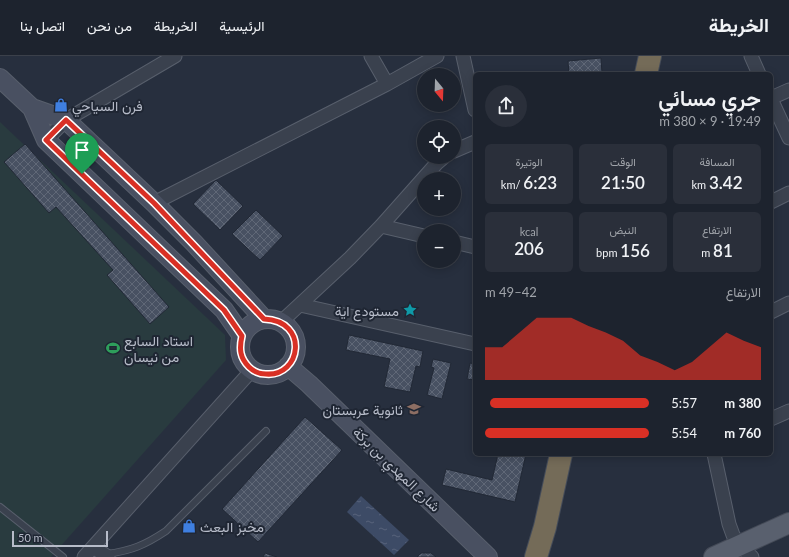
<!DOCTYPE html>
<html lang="ar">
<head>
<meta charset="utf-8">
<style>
  :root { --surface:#1d232e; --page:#2a2f3a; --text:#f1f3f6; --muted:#a0a4aa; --line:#3b404a; --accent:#d93025 }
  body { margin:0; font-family:Lato,Vazirmatn,sans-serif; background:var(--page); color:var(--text); direction:rtl; height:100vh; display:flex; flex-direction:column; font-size:15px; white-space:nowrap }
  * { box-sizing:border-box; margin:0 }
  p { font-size:13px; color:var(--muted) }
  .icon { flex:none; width:22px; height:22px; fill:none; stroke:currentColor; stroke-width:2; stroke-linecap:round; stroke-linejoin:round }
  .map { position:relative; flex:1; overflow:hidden; direction:ltr }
  .panel { position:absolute; left:473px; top:16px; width:300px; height:384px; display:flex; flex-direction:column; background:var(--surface); border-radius:6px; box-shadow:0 2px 10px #0003,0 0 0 1px var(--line); direction:rtl }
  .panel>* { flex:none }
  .needle { width:26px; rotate:161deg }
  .tools { position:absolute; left:417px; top:12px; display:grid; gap:8px }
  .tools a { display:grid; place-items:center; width:44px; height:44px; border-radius:50%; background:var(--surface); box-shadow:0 2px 10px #0003,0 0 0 1px var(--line); font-size:20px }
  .scale { position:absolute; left:12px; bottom:10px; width:96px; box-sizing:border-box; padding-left:4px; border:2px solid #b7bcc9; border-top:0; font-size:11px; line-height:14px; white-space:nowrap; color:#b7bcc9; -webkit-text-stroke:3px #1f2633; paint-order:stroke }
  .pin { position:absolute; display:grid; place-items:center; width:34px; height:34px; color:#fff; margin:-41px -17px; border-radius:50% 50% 50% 0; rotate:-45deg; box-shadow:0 0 4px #0007 }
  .pin .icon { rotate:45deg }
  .round { display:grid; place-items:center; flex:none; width:42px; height:42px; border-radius:21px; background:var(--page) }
  .head { display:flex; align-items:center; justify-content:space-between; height:68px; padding:0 12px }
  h1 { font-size:22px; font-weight:600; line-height:30px }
  .figures { display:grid; grid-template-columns:repeat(3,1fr); gap:6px; height:68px; padding:4px 12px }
  .figures div { display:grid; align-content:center; border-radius:6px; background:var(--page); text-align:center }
  .figures b { font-size:17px; font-weight:600 }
  .figures small { font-size:11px; font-weight:400 }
  .figures p { font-size:11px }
  .chart { height:112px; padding:8px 12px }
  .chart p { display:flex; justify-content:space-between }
  .chart svg { width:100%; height:72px; margin-top:4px; fill:var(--accent); opacity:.7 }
  ul { padding:0 12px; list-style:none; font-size:13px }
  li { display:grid; grid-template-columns:64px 48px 1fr; align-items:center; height:30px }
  li i { height:10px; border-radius:5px; background:var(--accent) }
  header { display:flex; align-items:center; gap:24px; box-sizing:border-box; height:56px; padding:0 20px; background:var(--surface); border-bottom:1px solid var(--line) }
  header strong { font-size:19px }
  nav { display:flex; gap:22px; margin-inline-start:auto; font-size:14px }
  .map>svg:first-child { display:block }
  .park { fill:#293b3f }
  .water { fill:url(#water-ripples) }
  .building { fill:url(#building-cross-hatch); stroke:#212835 }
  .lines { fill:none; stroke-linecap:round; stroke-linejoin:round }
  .lane-casing { stroke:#585f6c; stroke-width:8 }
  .street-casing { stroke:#585f6c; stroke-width:15 }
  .secondary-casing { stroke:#585f6c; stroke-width:20 }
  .primary-casing { stroke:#444a57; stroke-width:22 }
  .highway-casing { stroke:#454c59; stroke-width:24 }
  .lane { stroke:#3a414e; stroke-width:6 }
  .street { stroke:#3a414e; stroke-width:13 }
  .secondary { stroke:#495061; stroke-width:18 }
  .primary { stroke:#59606e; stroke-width:20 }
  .highway { stroke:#746b58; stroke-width:22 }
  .route-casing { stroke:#fff; stroke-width:8 }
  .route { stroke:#d93025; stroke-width:5 }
  .labels { text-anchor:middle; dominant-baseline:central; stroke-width:4; stroke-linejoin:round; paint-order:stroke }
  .poi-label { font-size:14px; fill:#b7bcc9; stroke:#1f2633; text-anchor:start }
  .street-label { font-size:14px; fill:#b7bcc9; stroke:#1f2633 }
</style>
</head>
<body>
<header>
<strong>الخريطة</strong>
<nav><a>الرئيسية</a><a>الخريطة</a><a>من نحن</a><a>اتصل بنا</a></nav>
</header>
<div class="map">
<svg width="789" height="501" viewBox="0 0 789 501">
  <defs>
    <pattern id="water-ripples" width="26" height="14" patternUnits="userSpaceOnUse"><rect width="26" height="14" fill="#3d4b66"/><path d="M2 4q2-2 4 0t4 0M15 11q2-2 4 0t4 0" fill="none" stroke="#57637b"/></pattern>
    <pattern id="building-cross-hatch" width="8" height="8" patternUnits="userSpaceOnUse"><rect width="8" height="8" fill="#485162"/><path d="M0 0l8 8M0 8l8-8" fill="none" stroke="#606877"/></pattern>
  </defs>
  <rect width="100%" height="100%" fill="#272f3e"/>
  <path class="park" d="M 0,66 L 225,279 L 226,304 L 51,501 L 0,501 Z"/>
  <path class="water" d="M 361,440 L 409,484 L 394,499 L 347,456 Z"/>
  <path class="building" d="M 601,2 L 602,18 L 569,18 L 568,5 Z
    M 25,88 L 169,251 L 150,268 L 107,219 L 113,214 L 56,151 L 49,157 L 4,106 Z
    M 216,124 L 243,150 L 220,174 L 193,148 Z
    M 256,154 L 283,180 L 260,204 L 232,178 Z
    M 349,279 L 423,295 L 420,311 L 416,310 L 410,336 L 384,331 L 390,303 L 346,294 Z
    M 433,303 L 451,307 L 442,343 L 427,339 L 434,312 L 431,311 Z
    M 470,307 L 475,308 L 475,324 L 467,323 Z
    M 305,361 L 342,394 L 258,486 L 222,453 Z
    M 498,398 L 526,398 L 515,446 L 442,429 L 446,413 L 492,424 Z
    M 265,497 L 277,501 L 263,501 Z
    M 421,497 L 431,497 L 436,501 L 417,501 Z"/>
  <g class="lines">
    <g class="lane-casing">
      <path id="lane" d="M 0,451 L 63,501
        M 106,498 C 131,495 145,489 166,475 L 266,375"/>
    </g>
    <g class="street-casing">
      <path id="street" d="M 371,0 L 387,28
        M 463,0 L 475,54
        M 751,0 L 759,18
        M 771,42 L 789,34
        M 771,43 L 789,82
        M 46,84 L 66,64 L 175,0
        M 454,95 L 475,86
        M 771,146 L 789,137
        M 154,147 L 387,28 L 437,0
        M 381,170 L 424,180
        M 454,186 L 475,191
        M 300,249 L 475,288
        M 771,256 L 789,247
        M 281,266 L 350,202 L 381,170 L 437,107 L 444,101
        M 771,363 L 789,355
        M 714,398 L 729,468 L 733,479 L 740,490 L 752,501
        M 93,491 L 108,501
        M 84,501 L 252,314"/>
    </g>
    <g class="secondary-casing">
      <path id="secondary" d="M 0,22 L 32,52 L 46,84 L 224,254 L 242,280
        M 32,52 L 66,64 L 154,147 L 194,187 L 264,263
        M240 291a28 28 0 1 1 56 0a28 28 0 1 1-56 0Z
        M 288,310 L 309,328 L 488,501"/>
    </g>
    <g class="primary-casing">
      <path id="primary" d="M 714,501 L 789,467"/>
    </g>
    <g class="highway-casing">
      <path id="highway" d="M 646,18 L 650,0
        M 536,501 L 545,471 L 561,398"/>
    </g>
    <use href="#lane" class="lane"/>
    <use href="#street" class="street"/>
    <use href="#secondary" class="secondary"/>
    <use href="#primary" class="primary"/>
    <use href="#highway" class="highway"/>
  </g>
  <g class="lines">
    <g class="route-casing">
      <path id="route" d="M 66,64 L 154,147 L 264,263 C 310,265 301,321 266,318 C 260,318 254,316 249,311 C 240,302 239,293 242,280 L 224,254 L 46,84 Z"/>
    </g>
    <use href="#route" class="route"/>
  </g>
  <defs>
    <g id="shop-bare" transform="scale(1.08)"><path d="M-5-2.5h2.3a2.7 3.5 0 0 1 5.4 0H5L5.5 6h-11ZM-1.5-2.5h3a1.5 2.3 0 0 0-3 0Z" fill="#3f7fe0" stroke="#1f2633" stroke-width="2.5" paint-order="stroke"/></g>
    <g id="sight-bare" transform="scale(1.08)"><path d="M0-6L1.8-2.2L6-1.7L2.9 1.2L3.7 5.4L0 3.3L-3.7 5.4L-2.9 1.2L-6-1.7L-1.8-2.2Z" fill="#0f9aa8" stroke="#1f2633" stroke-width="2.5" paint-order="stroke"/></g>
    <g id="stadium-bare" transform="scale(1.08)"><path d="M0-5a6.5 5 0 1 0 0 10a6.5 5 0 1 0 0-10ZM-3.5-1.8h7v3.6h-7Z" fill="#2e9e5b" stroke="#1f2633" stroke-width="2.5" paint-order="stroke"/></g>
    <g id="school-bare" transform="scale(1.08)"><path d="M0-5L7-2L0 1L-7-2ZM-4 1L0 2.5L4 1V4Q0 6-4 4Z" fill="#8d6e63" stroke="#1f2633" stroke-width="2.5" paint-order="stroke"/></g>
  </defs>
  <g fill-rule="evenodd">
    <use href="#shop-bare" x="61" y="49"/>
    <use href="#sight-bare" x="410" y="254"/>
    <use href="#stadium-bare" x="113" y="292"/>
    <use href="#school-bare" x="414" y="353"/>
    <use href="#shop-bare" x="189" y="470"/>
  </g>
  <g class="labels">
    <g class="poi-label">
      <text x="72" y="49">فرن السياحي</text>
      <text x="399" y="254" text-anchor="end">مستودع اية</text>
      <text x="124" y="284">استاد السابع<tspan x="124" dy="16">من نيسان</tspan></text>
      <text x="403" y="353" text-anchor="end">ثانوية عربستان</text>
      <text x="200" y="470">مخبز البعث</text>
    </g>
    <g class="street-label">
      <text transform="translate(397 413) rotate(44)">شارع المهدي بن بركة</text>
    </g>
  </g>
</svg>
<div class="tools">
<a><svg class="needle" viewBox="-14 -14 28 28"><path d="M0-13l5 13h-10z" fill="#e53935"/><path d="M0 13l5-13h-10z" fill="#a0a4aa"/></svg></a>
<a><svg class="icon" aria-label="locate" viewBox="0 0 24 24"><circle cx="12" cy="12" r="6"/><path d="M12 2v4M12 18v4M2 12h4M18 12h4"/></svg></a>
<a>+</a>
<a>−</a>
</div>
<div class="scale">50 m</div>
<div class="pin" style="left:82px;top:118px;background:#1e9e55"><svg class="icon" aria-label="arrive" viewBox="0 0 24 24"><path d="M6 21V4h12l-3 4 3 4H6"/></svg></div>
<section class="panel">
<div class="head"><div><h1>جري مسائي</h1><p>19:49 · 9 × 380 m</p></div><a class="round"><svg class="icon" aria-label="share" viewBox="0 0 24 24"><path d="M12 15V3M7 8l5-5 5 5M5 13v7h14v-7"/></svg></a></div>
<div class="figures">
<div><p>المسافة</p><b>3.42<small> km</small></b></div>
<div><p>الوقت</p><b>21:50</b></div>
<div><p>الوتيرة</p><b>6:23<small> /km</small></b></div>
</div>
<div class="figures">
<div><p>الارتفاع</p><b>81<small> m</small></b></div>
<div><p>النبض</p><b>156<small> bpm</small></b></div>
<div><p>kcal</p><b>206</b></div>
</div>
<div class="chart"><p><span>الارتفاع</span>42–49 m</p>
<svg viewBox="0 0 160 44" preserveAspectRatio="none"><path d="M0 44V24L10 24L20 15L30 6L40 6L50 6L60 11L70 15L80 20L90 29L100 33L110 38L120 33L130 24L140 15L150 20L160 24V44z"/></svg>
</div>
<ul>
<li><b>380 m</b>5:57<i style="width:97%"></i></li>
<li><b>760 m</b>5:54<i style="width:100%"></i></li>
</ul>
</section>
</div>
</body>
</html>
